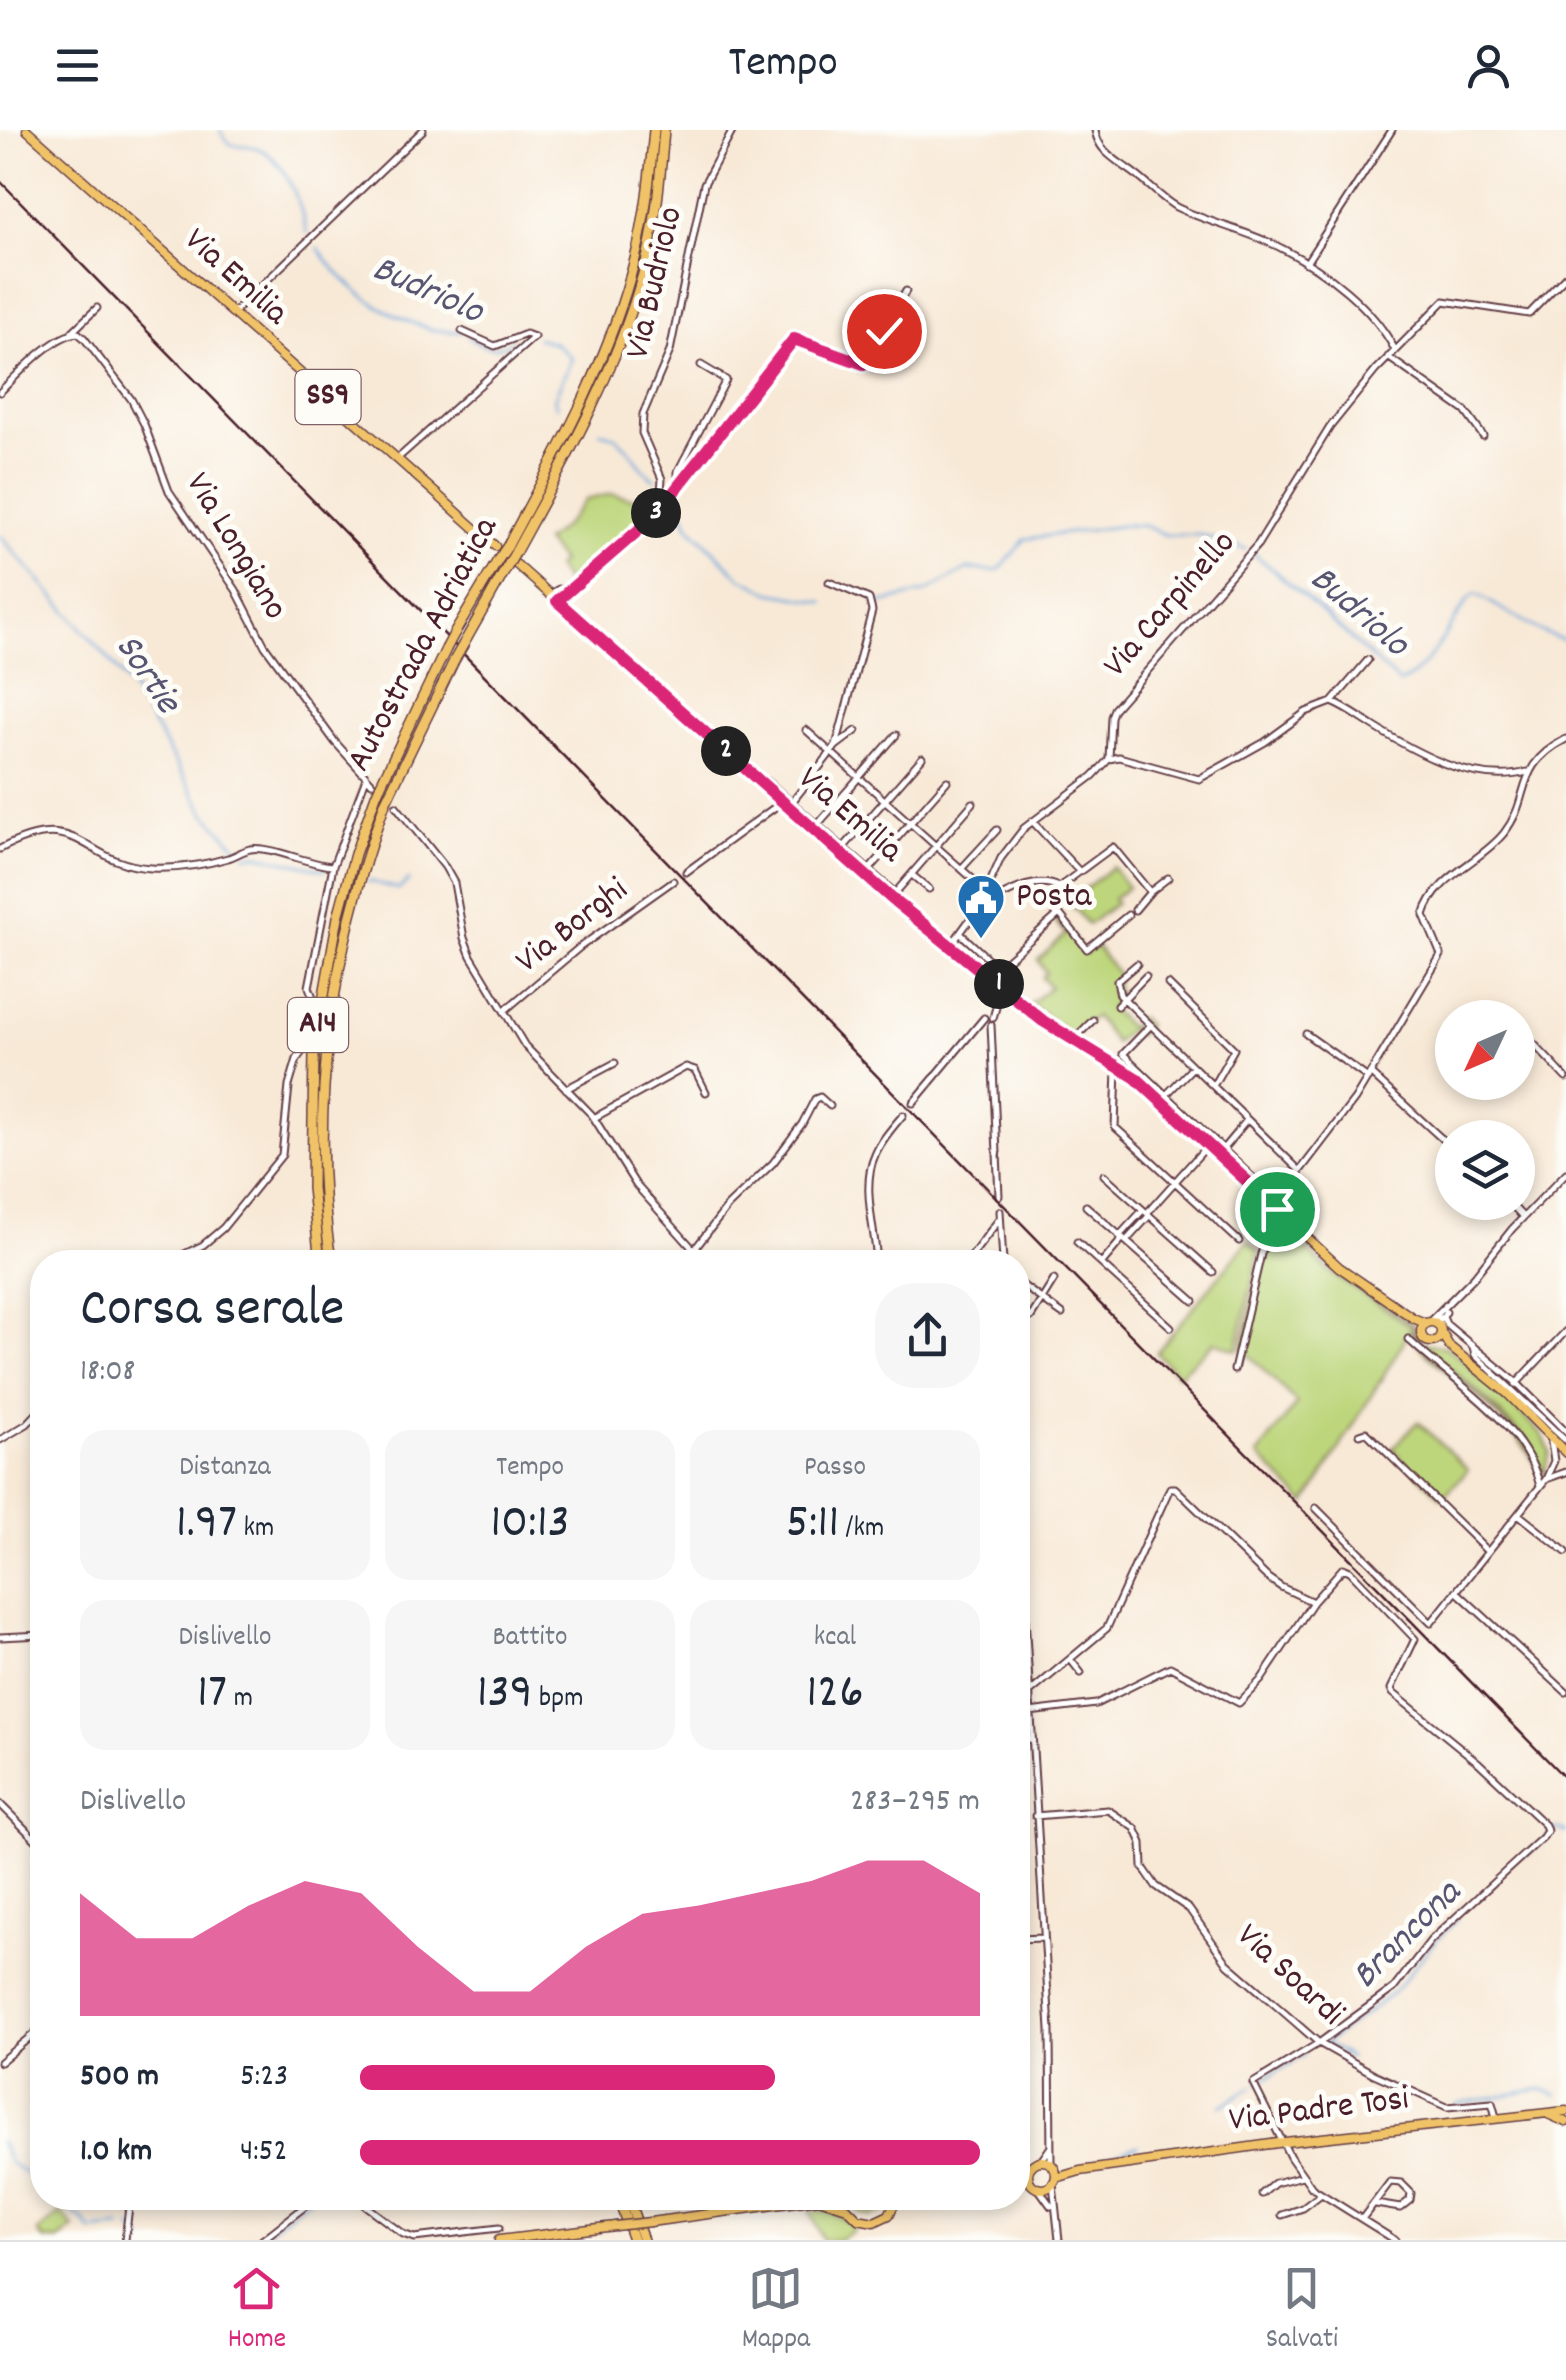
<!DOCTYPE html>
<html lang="it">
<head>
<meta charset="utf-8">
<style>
  :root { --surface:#fff; --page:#f6f6f7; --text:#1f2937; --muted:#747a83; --line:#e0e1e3; --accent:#db2777 }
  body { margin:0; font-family:Dekko,sans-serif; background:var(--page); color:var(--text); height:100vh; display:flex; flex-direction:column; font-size:38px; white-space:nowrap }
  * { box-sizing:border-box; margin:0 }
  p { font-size:32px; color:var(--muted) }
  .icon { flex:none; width:55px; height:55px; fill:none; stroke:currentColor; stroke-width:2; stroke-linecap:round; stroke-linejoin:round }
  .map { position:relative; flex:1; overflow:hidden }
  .drawer { position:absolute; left:30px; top:1120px; width:1000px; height:960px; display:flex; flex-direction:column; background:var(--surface); border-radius:40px; box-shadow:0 5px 15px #0003 }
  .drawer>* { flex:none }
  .needle { width:65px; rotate:226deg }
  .fabs { position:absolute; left:1435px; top:870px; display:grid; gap:20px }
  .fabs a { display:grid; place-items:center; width:100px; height:100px; border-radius:50%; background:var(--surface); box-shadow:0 5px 15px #0003; font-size:50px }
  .pin { position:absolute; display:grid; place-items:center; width:85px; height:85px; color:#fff; margin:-42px; border:5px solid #fff; border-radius:50%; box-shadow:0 2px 10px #0007 }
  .km { position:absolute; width:50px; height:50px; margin:-25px; border-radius:50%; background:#222; color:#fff; font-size:28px; line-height:50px; text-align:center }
  .round { display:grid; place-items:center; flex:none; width:105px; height:105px; border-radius:40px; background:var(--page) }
  .head { display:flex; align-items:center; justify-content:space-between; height:170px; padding:0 50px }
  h1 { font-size:55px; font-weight:600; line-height:75px }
  .stats { display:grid; grid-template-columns:repeat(3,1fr); gap:15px; height:170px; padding:10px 50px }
  .stats div { display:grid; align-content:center; border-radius:25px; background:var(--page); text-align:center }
  .stats b { font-size:50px; font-weight:600 }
  .stats small { font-size:28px; font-weight:400 }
  .stats p { font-size:28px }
  .chart { height:280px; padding:20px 50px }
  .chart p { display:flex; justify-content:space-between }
  .chart svg { width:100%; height:180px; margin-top:10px; fill:var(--accent); opacity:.7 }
  ul { padding:0 50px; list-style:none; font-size:32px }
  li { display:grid; grid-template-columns:160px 120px 1fr; align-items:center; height:75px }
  li i { height:25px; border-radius:12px; background:var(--accent) }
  header { display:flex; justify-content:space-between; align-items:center; height:130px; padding:0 50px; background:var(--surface); font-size:45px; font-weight:600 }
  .menu { display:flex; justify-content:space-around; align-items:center; height:140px; border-top:2px solid var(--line); background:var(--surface); font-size:28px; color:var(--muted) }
  .menu a { display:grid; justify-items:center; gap:5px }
  .menu .selected { color:var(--accent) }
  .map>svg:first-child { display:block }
  .green { fill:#bdd67b; stroke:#847a53; stroke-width:2.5 }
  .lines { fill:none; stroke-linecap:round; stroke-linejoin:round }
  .stream { stroke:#6ba6db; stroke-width:2.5 }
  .minor-casing { stroke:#643d45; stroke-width:9 }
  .major-casing { stroke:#643d45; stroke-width:11 }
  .highway-casing { stroke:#643d45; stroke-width:12 }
  .minor { stroke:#fff; stroke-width:5 }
  .major { stroke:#f1c369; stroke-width:8 }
  .highway { stroke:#f1c369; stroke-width:9 }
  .rail { stroke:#4a1f2b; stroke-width:2.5 }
  .major-bridge-casing { stroke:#643d45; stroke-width:11; stroke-linecap:butt }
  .highway-bridge-casing { stroke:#643d45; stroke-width:12; stroke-linecap:butt }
  .major-bridge { stroke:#f1c369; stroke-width:8 }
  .highway-bridge { stroke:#f1c369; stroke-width:9 }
  .route-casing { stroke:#fff; stroke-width:20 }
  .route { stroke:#db2777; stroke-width:12 }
  .labels { text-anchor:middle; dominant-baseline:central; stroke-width:10; stroke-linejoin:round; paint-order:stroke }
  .shield { fill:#fdfcf7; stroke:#806168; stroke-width:2.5 }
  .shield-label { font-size:32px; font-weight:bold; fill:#4a1f2b }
  .street-label { font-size:35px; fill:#4a1f2b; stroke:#fdfcf7 }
  .poi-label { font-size:35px; fill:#4a1f2b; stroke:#fdfcf7; text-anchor:start }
  .water-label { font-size:38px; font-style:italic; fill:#575571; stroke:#fdfcf7 }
</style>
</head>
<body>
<header><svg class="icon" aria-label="menu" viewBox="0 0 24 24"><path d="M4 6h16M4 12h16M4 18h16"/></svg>Tempo<svg class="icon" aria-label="person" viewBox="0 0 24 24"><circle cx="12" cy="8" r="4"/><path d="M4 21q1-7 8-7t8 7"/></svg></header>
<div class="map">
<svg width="1566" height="2110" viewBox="0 0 1566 2110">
  <rect width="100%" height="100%" fill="#fdfcf7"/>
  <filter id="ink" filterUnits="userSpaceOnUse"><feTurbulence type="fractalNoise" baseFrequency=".01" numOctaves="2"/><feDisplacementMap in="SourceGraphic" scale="20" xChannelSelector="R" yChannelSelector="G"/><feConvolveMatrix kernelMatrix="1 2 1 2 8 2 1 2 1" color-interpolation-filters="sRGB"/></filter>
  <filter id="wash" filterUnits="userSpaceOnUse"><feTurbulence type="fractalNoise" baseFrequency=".0048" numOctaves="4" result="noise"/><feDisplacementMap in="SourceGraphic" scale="40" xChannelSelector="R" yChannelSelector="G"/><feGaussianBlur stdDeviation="2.25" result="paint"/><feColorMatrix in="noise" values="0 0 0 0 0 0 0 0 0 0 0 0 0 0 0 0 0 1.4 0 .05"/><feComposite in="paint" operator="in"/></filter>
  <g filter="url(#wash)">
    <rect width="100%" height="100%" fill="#f8e9d7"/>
    <path class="green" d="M 611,364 L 641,370 L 654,382 L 567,455 L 556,437 L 561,432 L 545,412 L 566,394 L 585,370 Z
      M 1112,737 L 1128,757 L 1113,769 L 1116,773 L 1088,795 L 1069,772 Z
      M 1057,789 L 1085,823 L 1095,815 L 1119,846 L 1115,856 L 1120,868 L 1110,879 L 1130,898 L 1140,888 L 1147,895 L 1137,905 L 1130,899 L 1115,913 L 1095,886 L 1073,906 L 1030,874 L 1050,857 L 1042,848 L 1046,843 L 1038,830 L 1066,804 L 1055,791 Z
      M 1278,1086 L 1345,1148 L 1406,1186 L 1414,1195 L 1421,1213 L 1446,1217 L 1468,1234 L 1478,1248 L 1492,1255 L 1542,1304 L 1550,1322 L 1544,1343 L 1525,1308 L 1472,1256 L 1418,1212 L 1411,1193 L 1342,1148 Z
      M 1276,1091 L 1333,1145 L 1410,1196 L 1416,1213 L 1470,1258 L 1525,1312 L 1542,1345 C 1523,1310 1496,1282 1465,1256 C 1446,1239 1419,1223 1410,1201 L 1306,1374 L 1258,1325 L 1297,1273 L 1242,1218 L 1263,1125 Z
      M 1248,1111 L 1259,1121 L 1237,1220 L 1214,1212 L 1178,1245 L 1156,1223 Z
      M 1418,1292 L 1468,1340 L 1442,1368 L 1392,1319 Z
      M 850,2068 L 891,2068 L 882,2083 L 870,2086 L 857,2081 Z
      M 824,2080 L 850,2093 L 854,2100 L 838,2110 L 823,2110 L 809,2082 Z
      M 62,2083 L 74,2098 L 59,2110 L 44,2110 L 38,2102 Z"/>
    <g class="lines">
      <path class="stream" d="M 220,0 C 232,22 233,12 253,17 C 285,24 301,75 307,103
        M 318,118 C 346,159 382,184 430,199 C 440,202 451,200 461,202
        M 468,206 C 485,219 494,221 514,211
        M 537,208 L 555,213 L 572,228 L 554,269 L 557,277
        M 600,302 C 630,306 634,337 656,350
        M 676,365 L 689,396 L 740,447 L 770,462 L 824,472
        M 0,406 L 108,528 L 132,559 L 205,683 L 239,719
        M 1254,424 C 1305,465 1351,509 1399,553 C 1427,543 1451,494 1469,468 L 1476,464 L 1544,503 L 1566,511
        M 875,472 L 882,473 L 926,462 L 968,439 L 994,441 L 1001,438 L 1025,409 L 1128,395 L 1144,396 L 1166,405 L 1201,405 L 1246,419
        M 245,726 L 254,724 L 325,740
        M 368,751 L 399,759 L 409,750
        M 1526,1726 L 1556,1699 L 1566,1702
        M 1350,1928 L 1325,1913 L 1393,1863 L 1435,1811 L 1457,1789
        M 1258,1953 L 1305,1925
        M 1456,1974 L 1541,1959 L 1558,1965
        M 1221,1976 L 1252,1957
        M 0,2011 L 10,2033 L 28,2044 L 42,2060
        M 1104,2028 L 1138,2015
        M 53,2068 L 82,2089 L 91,2101 L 121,2098
        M 131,2098 L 143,2110
        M 255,2110 L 310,2068"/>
    </g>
  </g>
  <g filter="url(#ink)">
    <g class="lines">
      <g class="minor-casing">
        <path id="minor" d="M 1095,0 C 1098,20 1113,28 1128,39 C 1145,50 1159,67 1176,77 C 1211,94 1249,101 1283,119 C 1326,141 1373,177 1395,220
          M 1306,133 L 1392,0
          M 233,183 L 423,0
          M 72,202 L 97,178
          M 1388,227 L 1465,281 L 1483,306
          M 0,262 C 18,244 53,205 78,203 L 84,208 L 131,269 L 144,294 L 169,361 L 236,460 L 265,516 L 335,612 L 372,653
          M 397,329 L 534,207 L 526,204 L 495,216 L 462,201
          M 678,360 L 678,341 L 726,250 L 701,235
          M 660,373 L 662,349 L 642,303 L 643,284 L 670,221 L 704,54 L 733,0
          M 550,464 L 559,459 L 565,462 L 655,386 L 794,209 L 864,234 L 906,161
          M 1332,572 L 1368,530
          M 806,600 L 975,751
          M 836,616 L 856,601
          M 1109,629 L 1119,627 L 1199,649 L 1265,612 L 1306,582 L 1332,572 C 1347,578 1360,588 1373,596 C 1416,623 1475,656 1527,642
          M 767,651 L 895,763
          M 396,676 L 445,737 L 454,753 L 464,808 L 471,826 L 525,916 L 592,985 L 636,1055 L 694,1120 L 694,1132
          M 789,676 L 836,616 L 872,481 L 869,469 L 829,452
          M 1032,691 L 1078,740
          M 819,693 L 896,605
          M 844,717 L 922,628
          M 0,719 C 82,676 81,734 151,738 C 176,739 204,735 228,728 C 235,726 242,721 250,719 C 270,715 309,735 333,736
          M 962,738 L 997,700
          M 870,739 L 947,651
          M 686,742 L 782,672
          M 912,745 L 929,759
          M 1059,757 L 1113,717 L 1150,762 L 1168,748
          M 896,762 L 973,673
          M 979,777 C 1002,767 1033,744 1059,757
          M 1135,780 L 1150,762
          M 1058,782 L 1087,819 L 1128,785
          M 961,804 L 998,838 L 1000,863 L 993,888
          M 952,814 L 979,777 L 1001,728 L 1024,698 L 1093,646 L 1109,629 L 1111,587 L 1114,579 L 1258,414 L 1330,297 L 1376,240 L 1444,171 L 1529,184 L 1566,146
          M 1137,834 L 1117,851 L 1120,865 L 1300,1041
          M 998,838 L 1057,786 L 1053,776 L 1059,757
          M 1168,854 L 1234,919 L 1213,956
          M 1117,876 L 1146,846
          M 504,881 L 580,817 L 673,751
          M 991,895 L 999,1066
          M 1151,895 L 1123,924 L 1272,1066
          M 1306,904 L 1368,948
          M 1073,910 L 1093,890
          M 1533,913 L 1566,948
          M 1117,939 L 1115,997 L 1239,1111
          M 1371,944 L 1452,1018
          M 566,959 L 615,933
          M 1166,965 L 1193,937
          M 913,973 L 984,888
          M 594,988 L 686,937 L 695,940 L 706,962
          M 1222,1020 L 1247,990
          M 1104,1045 L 1213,1142
          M 1509,1072 L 1523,1087
          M 1086,1076 L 1194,1171
          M 1273,1076 L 1355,969 L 1441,825 L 1424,785 C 1435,746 1481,732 1504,703 C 1533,666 1512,637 1566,609
          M 1000,1081 L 1003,1132
          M 1147,1083 L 1207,1016
          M 1119,1106 L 1143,1080
          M 1126,1111 L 1149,1086
          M 1077,1112 L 1171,1197
          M 876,1122 C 873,1092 862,1053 875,1025 C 881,1010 893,997 903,985
          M 665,1126 L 676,1132
          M 168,1132 L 203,1115 L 223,1098 L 282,1025 L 289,956 L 297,929 L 307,915 L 314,870 L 309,857 L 333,736 L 366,648
          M 677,1132 L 694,1120 L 728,1076 L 773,1033 L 802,994 L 815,969 L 820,967 L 830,976
          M 871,1132 L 876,1122 L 882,1132
          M 971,1132 L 973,1124 L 1000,1088
          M 1102,1133 L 1123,1108
          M 1018,1152 L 1062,1184
          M 1446,1182 L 1443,1187 L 1446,1194 L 1517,1253 L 1566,1302
          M 1438,1184 L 1440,1198
          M 1031,1187 L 1054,1150
          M 1429,1192 L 1474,1147 L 1512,1099 L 1566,1043
          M 1408,1209 C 1454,1253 1524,1292 1540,1356
          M 1473,1217 L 1475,1225 L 1566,1311
          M 1234,1240 L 1261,1124 L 1277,1079
          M 1516,1254 L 1566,1201
          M 1360,1304 L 1366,1302 L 1487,1421
          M 0,1310 L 27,1294 L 42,1278
          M 1546,1349 L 1566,1342
          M 1018,1371 L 1050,1900 L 1051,2034
          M 1316,1378 L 1431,1493 L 1546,1349 L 1554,1331 L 1551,1312
          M 1518,1384 L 1566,1422
          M 1456,1461 L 1566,1562
          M 0,1507 L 42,1505
          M 1070,1529 L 1081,1543
          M 1028,1564 L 1107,1498 L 1170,1358 L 1175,1358 L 1268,1448 L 1281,1457 L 1313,1472
          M 1029,1582 L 1096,1574 L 1170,1537 L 1239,1573 L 1261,1550 L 1313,1472 L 1343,1438 L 1350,1441 L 1415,1509 L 1391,1559 L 1393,1563 L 1479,1633 L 1545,1695 L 1547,1701 L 1543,1707 L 1431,1810 L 1394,1858 L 1319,1913 L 1253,1953 L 1290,2027 L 1312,2058 L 1395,2110
          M 1018,1597 L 1029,1609
          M 0,1674 L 42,1716
          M 1035,1686 L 1108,1680 L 1135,1698 L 1142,1713 L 1143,1737 L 1156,1756 L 1189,1779 L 1228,1834 L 1319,1913 L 1374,1944 L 1447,1977 L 1492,1973 L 1496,1987
          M 1018,1809 L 1042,1808
          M 0,1932 L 42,1897
          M 1041,2031 L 1050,2018
          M 1053,2054 L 1059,2110
          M 1038,2058 L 1051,2076
          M 1262,2064 L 1275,2053 L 1302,2046
          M 355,2068 L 403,2104 L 414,2108 L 499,2098
          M 1282,2085 L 1303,2078 L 1320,2065
          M 1362,2089 L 1390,2052 L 1401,2053 L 1411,2063 L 1410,2070 L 1400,2078 L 1376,2074
          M 125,2110 L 130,2068
          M 262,2110 L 316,2068"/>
      </g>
      <g class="major-casing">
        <path id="major" d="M 27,0 L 495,416
          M 517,435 L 891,768 L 1043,891 L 1136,949 L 1339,1137 L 1413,1188 L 1425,1193
          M1421 1202a10 10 0 1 1 20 0a10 10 0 1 1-20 0Z
          M 1441,1202 L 1449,1216 L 1508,1264 L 1566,1323
          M 1548,1984 L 1566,1992
          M1028 2045a14 14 0 1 1 28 0a14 14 0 1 1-28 0Z
          M 1018,2045 L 1031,2036
          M 1056,2048 L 1080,2041 L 1285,2012 L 1566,1981
          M 822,2070 L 847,2078 L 858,2089 L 874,2092 L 889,2085 L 897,2068
          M 650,2092 L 827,2068
          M 499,2110 L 615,2096"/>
      </g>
      <g class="highway-casing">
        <path id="highway" d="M 507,417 C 557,324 609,232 635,129 C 646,87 650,43 654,0
          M 515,423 C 564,333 615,244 643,144 C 656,98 660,48 664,0
          M 454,504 L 498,430
          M 463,515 L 507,437
          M 380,656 L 446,519
          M 390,663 L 455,529
          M 320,1132 L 312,1058 L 314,921 L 338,787 L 355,724 L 376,665
          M 331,1132 C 308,977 332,820 385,673
          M 618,2068 L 633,2110
          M 628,2068 L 643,2110"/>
      </g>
      <use href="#minor" class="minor"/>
      <use href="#major" class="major"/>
      <use href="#highway" class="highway"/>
      <path class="rail" d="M 0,51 L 1566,1649"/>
      <g class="major-bridge-casing">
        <path id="major-bridge" d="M 615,2096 L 650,2092"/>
      </g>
      <g class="highway-bridge-casing">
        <path id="highway-bridge" d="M 498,430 L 507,417
          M 507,437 L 515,423
          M 446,519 L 454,504
          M 455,529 L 463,515
          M 376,665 L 380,656
          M 385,673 L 390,663"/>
      </g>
      <use href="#major-bridge" class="major-bridge"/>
      <use href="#highway-bridge" class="highway-bridge"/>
    </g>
  </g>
  <g class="lines" filter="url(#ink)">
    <g class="route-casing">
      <path id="route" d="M 884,201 L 864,234 L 794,209 L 655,386 L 557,471 L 891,768 L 1043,891 L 1136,948 L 1277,1079"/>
    </g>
    <use href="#route" class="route"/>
  </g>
  <defs>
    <g id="civic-pin" transform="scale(2.5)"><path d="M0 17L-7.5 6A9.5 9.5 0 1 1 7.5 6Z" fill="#1f6fb2" stroke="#fdfcf7"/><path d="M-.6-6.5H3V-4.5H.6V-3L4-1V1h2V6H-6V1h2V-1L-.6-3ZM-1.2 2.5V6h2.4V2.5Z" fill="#fff"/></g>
  </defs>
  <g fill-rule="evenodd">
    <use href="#civic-pin" x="981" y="768"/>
  </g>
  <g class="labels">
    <g class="shield">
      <rect x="295.5" y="240" width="65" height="54" rx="8"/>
      <rect x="288" y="868" width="60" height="54" rx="8"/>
    </g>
    <g class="shield-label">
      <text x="328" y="267">SS9</text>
      <text x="318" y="895">A14</text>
    </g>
    <g class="street-label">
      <text transform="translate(235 148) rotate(42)">Via Emilia</text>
      <text transform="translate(656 153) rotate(-77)">Via Budriolo</text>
      <text transform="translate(235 417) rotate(59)">Via Longiano</text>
      <text transform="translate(1171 475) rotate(-49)">Via Carpinello</text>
      <text transform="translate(424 515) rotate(-62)">Autostrada Adriatica</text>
      <text transform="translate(849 686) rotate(41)">Via Emilia</text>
      <text transform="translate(573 797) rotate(-38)">Via Borghi</text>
      <text transform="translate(1289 1846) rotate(43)">Via Soardi</text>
      <text transform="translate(1319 1981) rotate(-7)">Via Padre Tosi</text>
    </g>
    <g class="poi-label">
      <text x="1016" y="768">Posta</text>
    </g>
    <g class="water-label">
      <text transform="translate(427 162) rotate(24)">Budriolo</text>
      <text transform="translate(1358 483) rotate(41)">Budriolo</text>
      <text transform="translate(146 545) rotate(56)">Sortie</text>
      <text transform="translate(1408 1806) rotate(-45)">Brancona</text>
    </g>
  </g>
</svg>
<div class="fabs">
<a><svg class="needle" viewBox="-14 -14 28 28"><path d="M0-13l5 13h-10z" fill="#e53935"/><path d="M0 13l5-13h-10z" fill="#747a83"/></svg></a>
<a><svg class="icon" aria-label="layers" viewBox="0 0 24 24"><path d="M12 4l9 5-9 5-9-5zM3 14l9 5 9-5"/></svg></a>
</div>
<div class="pin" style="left:1277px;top:1079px;background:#1e9e55"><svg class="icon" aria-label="arrive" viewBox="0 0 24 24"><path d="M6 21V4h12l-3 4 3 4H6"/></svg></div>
<div class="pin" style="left:884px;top:201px;background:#d93025"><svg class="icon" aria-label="check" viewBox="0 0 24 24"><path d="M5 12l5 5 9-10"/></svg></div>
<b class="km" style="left:999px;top:854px">1</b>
<b class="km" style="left:726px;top:621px">2</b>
<b class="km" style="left:656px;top:383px">3</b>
<section class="drawer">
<div class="head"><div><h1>Corsa serale</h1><p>18:08</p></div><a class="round"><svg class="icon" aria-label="share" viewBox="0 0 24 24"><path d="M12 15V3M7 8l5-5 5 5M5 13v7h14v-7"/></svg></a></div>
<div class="stats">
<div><p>Distanza</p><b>1.97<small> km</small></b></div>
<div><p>Tempo</p><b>10:13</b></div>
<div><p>Passo</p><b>5:11<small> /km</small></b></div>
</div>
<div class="stats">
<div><p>Dislivello</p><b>17<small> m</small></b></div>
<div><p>Battito</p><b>139<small> bpm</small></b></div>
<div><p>kcal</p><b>126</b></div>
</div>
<div class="chart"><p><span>Dislivello</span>283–295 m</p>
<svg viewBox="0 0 160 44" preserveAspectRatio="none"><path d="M0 44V14L10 25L20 25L30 17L40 11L50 14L60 27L70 38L80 38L90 27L100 19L110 17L120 14L130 11L140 6L150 6L160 14V44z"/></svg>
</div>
<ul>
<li><b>500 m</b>5:23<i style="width:67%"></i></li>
<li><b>1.0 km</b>4:52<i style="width:100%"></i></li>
</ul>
</section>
</div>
<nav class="menu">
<a class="selected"><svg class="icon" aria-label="home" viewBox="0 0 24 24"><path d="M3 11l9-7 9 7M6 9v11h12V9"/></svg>Home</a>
<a><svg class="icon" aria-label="map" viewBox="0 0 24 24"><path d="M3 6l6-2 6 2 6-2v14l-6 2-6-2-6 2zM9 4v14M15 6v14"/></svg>Mappa</a>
<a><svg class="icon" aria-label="saved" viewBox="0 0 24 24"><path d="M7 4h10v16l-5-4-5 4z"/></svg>Salvati</a>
</nav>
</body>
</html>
